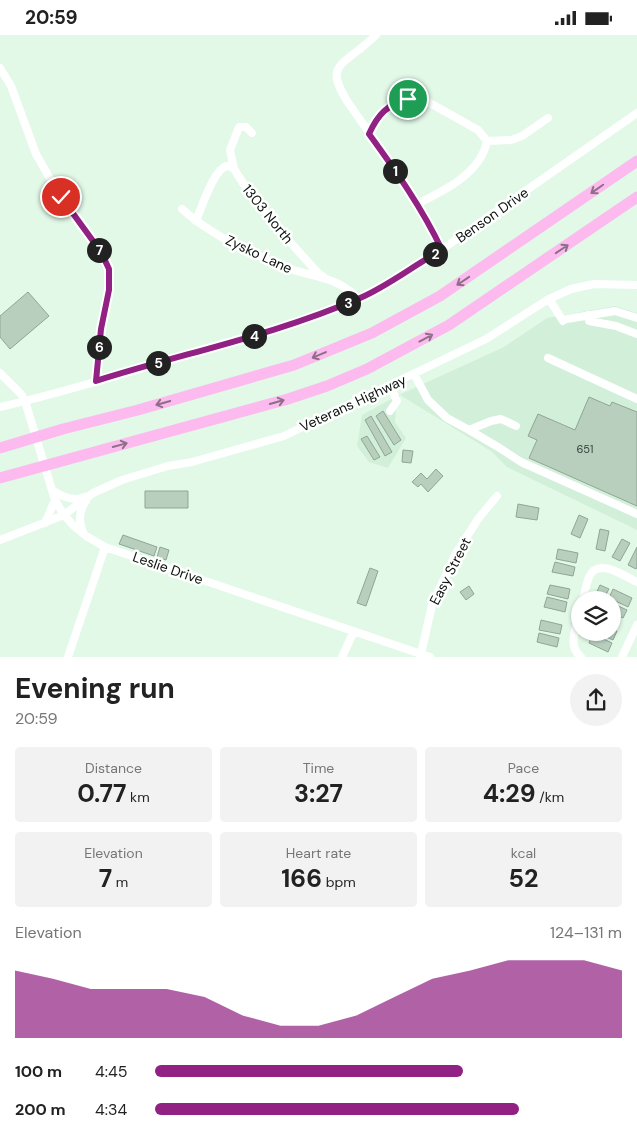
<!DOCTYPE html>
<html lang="en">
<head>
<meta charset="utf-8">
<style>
  :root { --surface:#fff; --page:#f2f2f2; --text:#222; --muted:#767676; --accent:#912182 }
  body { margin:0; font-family:"DM Sans",sans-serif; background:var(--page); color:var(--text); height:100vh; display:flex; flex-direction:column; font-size:19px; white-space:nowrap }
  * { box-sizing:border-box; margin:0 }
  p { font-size:16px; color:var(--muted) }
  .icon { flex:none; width:28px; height:28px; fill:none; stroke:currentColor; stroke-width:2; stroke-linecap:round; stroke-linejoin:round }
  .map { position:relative; height:622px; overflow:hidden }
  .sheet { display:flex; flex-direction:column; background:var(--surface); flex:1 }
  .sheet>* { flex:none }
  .fabs { position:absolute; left:571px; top:556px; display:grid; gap:10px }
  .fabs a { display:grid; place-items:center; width:50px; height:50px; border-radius:50%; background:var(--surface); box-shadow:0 1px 4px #0004; font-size:25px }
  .pin { position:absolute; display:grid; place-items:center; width:42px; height:42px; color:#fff; margin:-21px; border:2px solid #fff; border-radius:50%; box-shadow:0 1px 5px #0007 }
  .km { position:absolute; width:25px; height:25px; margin:-12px; border-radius:50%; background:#222; color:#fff; font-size:14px; line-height:25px; text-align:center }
  .round { display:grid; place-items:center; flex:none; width:52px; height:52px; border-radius:26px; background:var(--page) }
  .headline { display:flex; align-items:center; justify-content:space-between; height:85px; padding:0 15px }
  h1 { font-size:28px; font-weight:700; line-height:38px }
  .figures { display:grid; grid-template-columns:repeat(3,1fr); gap:8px; height:85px; padding:5px 15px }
  .figures div { display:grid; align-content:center; border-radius:5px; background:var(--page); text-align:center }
  .figures b { font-size:25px; font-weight:700 }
  .figures small { font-size:14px; font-weight:400 }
  .figures p { font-size:14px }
  .chart { height:140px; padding:10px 15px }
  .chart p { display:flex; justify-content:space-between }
  .chart svg { width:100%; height:90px; margin-top:5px; fill:var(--accent); opacity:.7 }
  ul { padding:0 15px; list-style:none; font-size:16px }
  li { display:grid; grid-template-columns:80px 60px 1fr; align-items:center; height:38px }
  li i { height:12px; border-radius:6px; background:var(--accent) }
  .status { display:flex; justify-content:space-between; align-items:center; height:35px; padding:0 25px; background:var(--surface); direction:ltr }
  .status svg { height:14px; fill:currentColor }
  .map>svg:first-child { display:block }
  .built { fill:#d2efd9 }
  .building { fill:#b8cfbe; stroke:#90a595 }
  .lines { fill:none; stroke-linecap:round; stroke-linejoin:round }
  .minor { stroke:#fff; stroke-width:8 }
  .highway { stroke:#fcbaee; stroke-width:11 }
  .oneway { stroke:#8f6e88 }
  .route-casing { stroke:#fff; stroke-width:10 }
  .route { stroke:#912182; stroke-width:6 }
  .labels { text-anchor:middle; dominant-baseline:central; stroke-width:5; stroke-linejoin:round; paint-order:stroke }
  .number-label { font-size:11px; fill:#364138 }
  .street-label { font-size:14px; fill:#0a120c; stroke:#fff }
</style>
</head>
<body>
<div class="status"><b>20:59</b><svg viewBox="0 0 49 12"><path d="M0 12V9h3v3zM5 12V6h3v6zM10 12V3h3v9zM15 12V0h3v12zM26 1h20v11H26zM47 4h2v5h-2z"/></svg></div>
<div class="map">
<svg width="637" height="622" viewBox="0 0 637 622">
  <rect width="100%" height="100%" fill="#e2f9e8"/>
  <path class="built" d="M 615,271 L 637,278 L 637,495 L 507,432 L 491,416 L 400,360 L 400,369 L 396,373 L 395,387 L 406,403 L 388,433 L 369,427 L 357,411 L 362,380 L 399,360 L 504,312 L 547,283 Z"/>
  <path class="building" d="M 28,257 L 49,281 L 10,314 L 0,302 L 0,281 Z
    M 589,362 L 610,371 L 612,367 L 637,377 L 637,471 L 529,423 L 537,405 L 528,401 L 538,379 L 575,395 Z
    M 383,376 L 401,405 L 394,410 L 376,381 Z
    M 371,381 L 392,417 L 385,421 L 365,385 Z
    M 367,401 L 380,422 L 374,425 L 361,404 Z
    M 403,415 L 413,416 L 411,428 L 402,427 Z
    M 436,434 L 443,441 L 428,457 L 421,449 L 418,452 L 412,447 L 421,438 L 427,444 Z
    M 145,456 L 188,456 L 188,473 L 145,473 Z
    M 518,469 L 539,473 L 537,485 L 516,482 Z
    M 579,480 L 588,484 L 580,503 L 571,499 Z
    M 600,494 L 609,496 L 605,516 L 596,514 Z
    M 123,500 L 157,512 L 154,521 L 119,509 Z
    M 622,504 L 630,508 L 620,526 L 612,522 Z
    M 160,512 L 169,515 L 166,525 L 157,522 Z
    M 637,512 L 637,532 L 636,534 L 628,530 Z
    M 558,514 L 578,518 L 576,528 L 556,524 Z
    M 555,527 L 575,532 L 573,541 L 552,537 Z
    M 370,533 L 378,536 L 366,571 L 357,568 Z
    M 550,550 L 570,554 L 568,564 L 547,559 Z
    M 600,550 L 609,554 L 603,565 L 593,565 Z
    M 469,551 L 474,559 L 466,565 L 460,557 Z
    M 613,554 L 632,563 L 628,572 L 609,563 Z
    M 547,562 L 567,567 L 565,577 L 544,572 Z
    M 612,568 L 627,575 L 623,583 L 612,578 Z
    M 541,585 L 562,590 L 560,599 L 539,595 Z
    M 612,594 L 617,596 L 613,605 L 598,598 L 612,598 Z
    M 539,598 L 559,603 L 557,612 L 537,607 Z
    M 593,599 L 612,608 L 608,617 L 589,608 Z"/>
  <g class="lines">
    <path class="minor" d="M 376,0 C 371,5 366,9 360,14 C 335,33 329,36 347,66 C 380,114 417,161 441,215
      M 0,33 L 11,51 L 36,119 L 61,163 L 101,217 L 109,234 L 109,255 L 101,294 L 96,346
      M 252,98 L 246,92 L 239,92 L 230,115 L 234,134 L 250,159 L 272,187 L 318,238 L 325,243
      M 369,99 C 371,94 373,89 376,84 C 388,68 410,59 428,67 L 478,95 L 487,106
      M 487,106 L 511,105 L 522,101 L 548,83
      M 417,169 C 444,156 481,138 487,106
      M 182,174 C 211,200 249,218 285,232 C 305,240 329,241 347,254 C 351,256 355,260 358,264
      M 196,186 C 201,174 214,133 227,131 C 230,131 231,132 234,134
      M 549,264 L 563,286
      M 588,280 L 589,286 L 616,291 L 637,299
      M 567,284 L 615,276 L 637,283
      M 548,323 L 637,364
      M 0,338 L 21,359 L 25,366 L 55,465 L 64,480 L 74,491 L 86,501 L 105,512 L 430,622
      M 414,339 L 428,365 L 447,383 L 469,395
      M 390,351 L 397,366 L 390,376
      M 0,372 C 62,358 122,339 183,321 C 243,304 303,288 360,263 C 389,251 414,230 441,215 L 637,78
      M 516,391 L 501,384 L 491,386 L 469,395 L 498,412 L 521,427 L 637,479
      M 52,455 C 62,462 73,467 85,462
      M 45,488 L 55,465
      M 83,497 C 78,486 79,476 86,466
      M 0,505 L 64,480 L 93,458 L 122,445 L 168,431 L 192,427 L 284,401 L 486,304 L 536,272 L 549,264 L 571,254 L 594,249 L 637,250
      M 583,565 C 585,558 586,549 589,542 C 598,522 624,541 637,547
      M 580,578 C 576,593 567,611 581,622
      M 421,619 L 432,570 L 455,520 L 478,484 L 497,461
      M 68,622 L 105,512
      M 342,622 L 354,596
      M 622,622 L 637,590"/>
    <path class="highway" d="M 0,413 L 63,394 L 138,375 L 294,330 L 372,298 L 440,261 L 637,126
      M 0,443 L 288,364 L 327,351 L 367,334 L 449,290 L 637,162"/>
  </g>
  <defs><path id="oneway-shaft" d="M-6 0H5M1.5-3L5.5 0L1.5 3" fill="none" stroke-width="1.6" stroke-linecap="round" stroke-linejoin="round" transform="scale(1.25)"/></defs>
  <g class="oneway">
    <use href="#oneway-shaft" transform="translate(597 154) rotate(145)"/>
    <use href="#oneway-shaft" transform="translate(562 214) rotate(-34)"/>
    <use href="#oneway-shaft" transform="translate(463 246) rotate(146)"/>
    <use href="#oneway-shaft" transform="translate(426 303) rotate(-28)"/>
    <use href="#oneway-shaft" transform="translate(319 320) rotate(157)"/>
    <use href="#oneway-shaft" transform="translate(277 367) rotate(-16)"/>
    <use href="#oneway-shaft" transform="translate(163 368) rotate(164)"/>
    <use href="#oneway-shaft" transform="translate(120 410) rotate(-15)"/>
  </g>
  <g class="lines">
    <g class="route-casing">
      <path id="route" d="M 61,162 L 101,217 L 109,234 L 109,255 L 101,294 L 96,346 C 184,318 275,300 360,263 C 388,251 414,230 442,215 C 422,173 396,136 369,99 C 378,79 387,70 408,64"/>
    </g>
    <use href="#route" class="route"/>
  </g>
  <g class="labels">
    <g class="number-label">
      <text x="585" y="414">651</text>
    </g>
    <g class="street-label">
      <text transform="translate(268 179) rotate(51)">1303 North</text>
      <text transform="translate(492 180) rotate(-35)">Benson Drive</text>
      <text transform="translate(259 219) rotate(25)">Zysko Lane</text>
      <text transform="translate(353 368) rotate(-25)">Veterans Highway</text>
      <text transform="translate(168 533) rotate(19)">Leslie Drive</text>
      <text transform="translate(450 536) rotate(-63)">Easy Street</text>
    </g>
  </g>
</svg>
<div class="fabs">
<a><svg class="icon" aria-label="layers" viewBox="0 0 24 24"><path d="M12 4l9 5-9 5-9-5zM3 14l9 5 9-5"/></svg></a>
</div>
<div class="pin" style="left:408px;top:64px;background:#1e9e55"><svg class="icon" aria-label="arrive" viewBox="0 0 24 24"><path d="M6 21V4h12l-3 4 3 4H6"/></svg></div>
<div class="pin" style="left:61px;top:162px;background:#d93025"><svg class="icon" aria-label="check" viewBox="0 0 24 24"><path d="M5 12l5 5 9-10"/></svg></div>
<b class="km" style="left:395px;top:136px">1</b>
<b class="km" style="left:435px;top:219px">2</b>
<b class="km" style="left:348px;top:268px">3</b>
<b class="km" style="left:254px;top:301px">4</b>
<b class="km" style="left:158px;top:328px">5</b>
<b class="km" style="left:99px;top:312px">6</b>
<b class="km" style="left:99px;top:215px">7</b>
</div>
<section class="sheet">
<div class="headline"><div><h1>Evening run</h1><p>20:59</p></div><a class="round"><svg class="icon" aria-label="share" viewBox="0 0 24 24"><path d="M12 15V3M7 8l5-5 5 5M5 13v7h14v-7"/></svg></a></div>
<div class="figures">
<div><p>Distance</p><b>0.77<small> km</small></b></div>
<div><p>Time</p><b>3:27</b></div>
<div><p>Pace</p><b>4:29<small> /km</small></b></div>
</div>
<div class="figures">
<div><p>Elevation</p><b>7<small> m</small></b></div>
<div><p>Heart rate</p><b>166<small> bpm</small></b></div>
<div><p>kcal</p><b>52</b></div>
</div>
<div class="chart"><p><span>Elevation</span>124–131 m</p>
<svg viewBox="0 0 160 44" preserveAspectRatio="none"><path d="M0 44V11L10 15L20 20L30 20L40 20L50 24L60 33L70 38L80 38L90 33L100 24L110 15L120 11L130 6L140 6L150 6L160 11V44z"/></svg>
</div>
<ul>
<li><b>100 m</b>4:45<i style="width:66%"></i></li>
<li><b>200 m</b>4:34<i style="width:78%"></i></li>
</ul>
</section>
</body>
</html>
